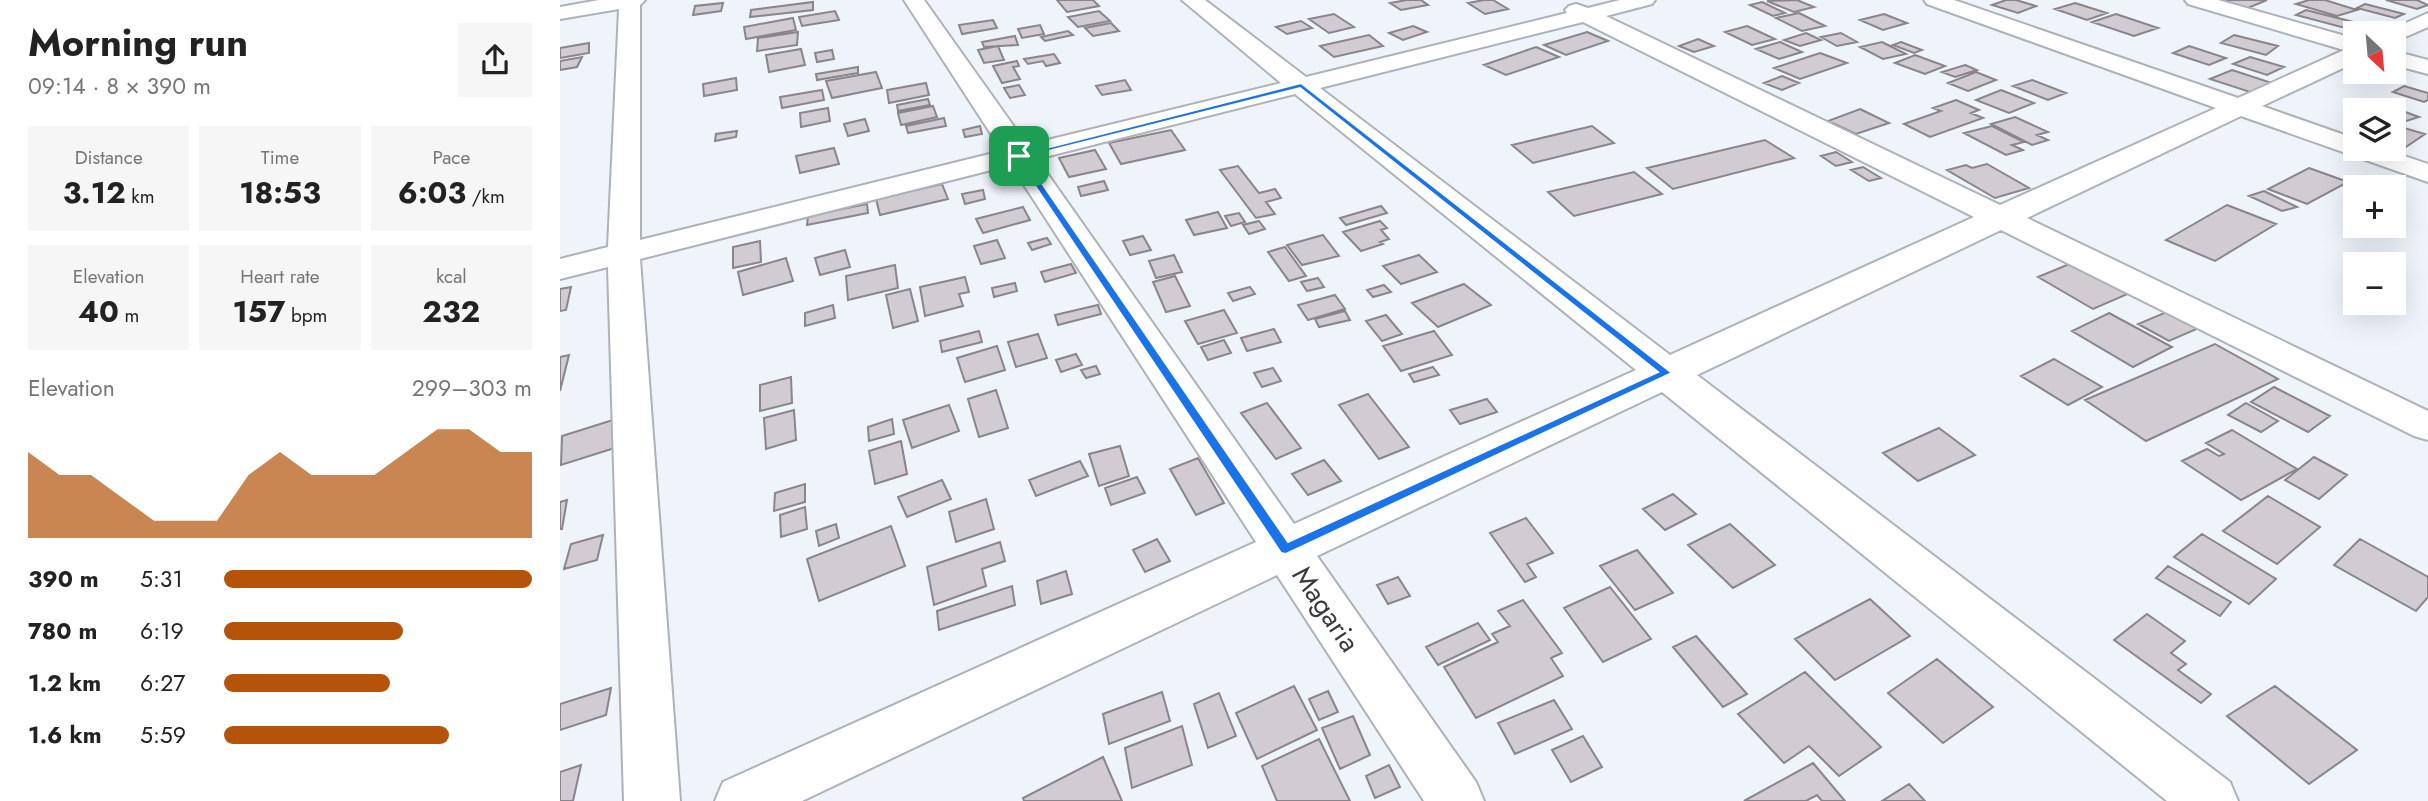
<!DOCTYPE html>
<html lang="en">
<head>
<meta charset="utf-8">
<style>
  :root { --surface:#fff; --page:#f6f6f6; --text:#222; --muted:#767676; --accent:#b45309 }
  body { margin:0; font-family:Jost,sans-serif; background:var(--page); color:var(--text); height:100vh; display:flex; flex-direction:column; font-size:26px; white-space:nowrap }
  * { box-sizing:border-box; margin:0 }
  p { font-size:23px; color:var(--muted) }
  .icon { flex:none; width:38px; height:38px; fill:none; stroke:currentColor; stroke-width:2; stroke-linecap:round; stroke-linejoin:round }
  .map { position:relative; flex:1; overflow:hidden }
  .details { display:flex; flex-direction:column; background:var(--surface); width:560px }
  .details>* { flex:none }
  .needle { width:46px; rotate:154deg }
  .fabs { position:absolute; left:1783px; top:21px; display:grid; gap:14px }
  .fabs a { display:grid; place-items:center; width:63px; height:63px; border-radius:0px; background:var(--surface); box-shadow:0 7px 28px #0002; font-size:35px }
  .pin { position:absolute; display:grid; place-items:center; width:60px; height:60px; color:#fff; margin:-30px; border-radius:14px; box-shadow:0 4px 10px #0006 }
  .round { display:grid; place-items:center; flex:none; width:74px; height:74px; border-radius:0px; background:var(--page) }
  .overview { display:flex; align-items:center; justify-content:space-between; height:119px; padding:0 28px }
  h1 { font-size:38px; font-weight:700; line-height:52px }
  .stats { display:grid; grid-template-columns:repeat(3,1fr); gap:10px; height:119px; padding:7px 28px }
  .stats div { display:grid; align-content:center; border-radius:0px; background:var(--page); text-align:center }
  .stats b { font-size:30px; font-weight:700 }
  .stats small { font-size:19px; font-weight:400 }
  .stats p { font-size:19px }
  .chart { height:196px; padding:14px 28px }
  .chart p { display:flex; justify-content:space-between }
  .chart svg { width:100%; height:126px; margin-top:7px; fill:var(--accent); opacity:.7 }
  ul { padding:0 28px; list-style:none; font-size:23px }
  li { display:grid; grid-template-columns:112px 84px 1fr; align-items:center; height:52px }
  li i { height:18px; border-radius:9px; background:var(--accent) }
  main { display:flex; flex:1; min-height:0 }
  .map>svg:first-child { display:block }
  .building { fill:#d0ccd2; stroke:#89858b; stroke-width:2 }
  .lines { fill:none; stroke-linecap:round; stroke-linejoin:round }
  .street-casing { stroke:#aeb2b8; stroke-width:4 }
  .street { fill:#fff; fill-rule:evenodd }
  .route { fill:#1a73e8; stroke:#fff; stroke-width:2; fill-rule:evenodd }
  .labels { text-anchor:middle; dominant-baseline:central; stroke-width:6; stroke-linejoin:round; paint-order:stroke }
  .street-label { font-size:28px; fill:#383a3c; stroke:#fff }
</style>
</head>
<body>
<main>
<section class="details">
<div class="overview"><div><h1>Morning run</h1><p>09:14 · 8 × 390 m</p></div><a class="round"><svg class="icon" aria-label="share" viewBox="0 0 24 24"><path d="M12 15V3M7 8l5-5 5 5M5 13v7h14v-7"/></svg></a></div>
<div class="stats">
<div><p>Distance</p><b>3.12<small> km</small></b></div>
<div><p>Time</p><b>18:53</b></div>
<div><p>Pace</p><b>6:03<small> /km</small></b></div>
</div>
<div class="stats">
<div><p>Elevation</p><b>40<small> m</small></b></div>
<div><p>Heart rate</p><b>157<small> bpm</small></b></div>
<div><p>kcal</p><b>232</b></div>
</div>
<div class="chart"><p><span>Elevation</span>299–303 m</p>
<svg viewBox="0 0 160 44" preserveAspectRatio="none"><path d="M0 44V14L10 22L20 22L30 30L40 38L50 38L60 38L70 22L80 14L90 22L100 22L110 22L120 14L130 6L140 6L150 14L160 14V44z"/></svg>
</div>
<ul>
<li><b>390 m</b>5:31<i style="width:100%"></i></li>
<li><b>780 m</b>6:19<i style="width:58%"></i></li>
<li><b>1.2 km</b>6:27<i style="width:54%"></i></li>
<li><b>1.6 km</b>5:59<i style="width:73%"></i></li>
</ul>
</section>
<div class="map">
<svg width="1868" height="801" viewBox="0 0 1868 801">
  <rect width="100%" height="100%" fill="#eff4fa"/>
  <path class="building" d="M 497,0 L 533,0 L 539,6 L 507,12 Z
    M 847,0 L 861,0 L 868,5 L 841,10 L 830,3 Z
    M 924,0 L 933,0 L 948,9 L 925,14 L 908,3 Z
    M 1237,0 L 1254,7 L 1234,12 L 1207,1 Z
    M 1446,0 L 1456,0 L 1476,6 L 1458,13 L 1432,5 Z
    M 1660,0 L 1707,0 L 1688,8 Z
    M 1749,0 L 1765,0 L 1797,10 L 1777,16 L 1736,4 Z
    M 1826,0 L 1857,0 L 1868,5 L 1857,9 Z
    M 253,2 L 253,10 L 190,17 L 191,10 Z
    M 1202,2 L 1225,13 L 1213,16 L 1190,5 Z
    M 163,3 L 161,11 L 133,15 L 135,6 Z
    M 1515,3 L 1547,13 L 1527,20 L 1495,9 Z
    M 1805,4 L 1844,14 L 1835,18 L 1797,8 Z
    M 1746,10 L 1813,27 L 1804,33 L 1736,15 Z
    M 275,11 L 279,20 L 242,26 L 239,17 Z
    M 539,11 L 550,21 L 518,27 L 508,17 Z
    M 1239,13 L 1265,26 L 1242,31 L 1216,18 Z
    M 774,14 L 794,27 L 769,33 L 749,19 Z
    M 1324,14 L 1347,23 L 1323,30 L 1300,20 Z
    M 1556,14 L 1598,28 L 1574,36 L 1532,22 Z
    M 233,18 L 236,30 L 186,39 L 184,27 Z
    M 433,20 L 437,28 L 402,34 L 399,25 Z
    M 741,21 L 752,28 L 727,34 L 716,27 Z
    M 551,23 L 559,31 L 533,36 L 525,28 Z
    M 480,25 L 484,34 L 462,38 L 458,29 Z
    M 853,26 L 867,32 L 843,40 L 829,33 Z
    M 1187,26 L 1215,39 L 1192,45 L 1165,32 Z
    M 508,31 L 513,35 L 485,41 L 481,37 Z
    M 238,32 L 237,45 L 197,51 L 198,38 Z
    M 1027,32 L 1048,41 L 1006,55 L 984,45 Z
    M 1246,33 L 1261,40 L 1240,46 L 1224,40 Z
    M 1281,33 L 1297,42 L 1277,46 L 1261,37 Z
    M 809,35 L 823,46 L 774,57 L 760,46 Z
    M 1674,35 L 1718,46 L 1706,55 L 1661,43 Z
    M 455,36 L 458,45 L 424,47 L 422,42 Z
    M 1138,39 L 1154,46 L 1134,52 L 1119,46 Z
    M 1220,42 L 1242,52 L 1219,59 L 1196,49 Z
    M 1322,42 L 1346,54 L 1323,59 L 1300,47 Z
    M 1341,42 L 1362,50 L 1354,53 L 1333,45 Z
    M 29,43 L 29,53 L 0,58 L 0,48 Z
    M 438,46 L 444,60 L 424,63 L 418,50 Z
    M 1629,46 L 1666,58 L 1649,65 L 1613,53 Z
    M 976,47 L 999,57 L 946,75 L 924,65 Z
    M 241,49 L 245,65 L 209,72 L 206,55 Z
    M 272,50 L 274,59 L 257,62 L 255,53 Z
    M 1260,53 L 1287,63 L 1240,79 L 1214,68 Z
    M 494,54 L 500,63 L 486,66 L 483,61 L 468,64 L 464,59 Z
    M 1355,55 L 1385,66 L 1365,74 L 1335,63 Z
    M 22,57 L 17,67 L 0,70 L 0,61 Z
    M 1690,57 L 1724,67 L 1707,75 L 1673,64 Z
    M 457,61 L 459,66 L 453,67 L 460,79 L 442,83 L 433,66 Z
    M 1405,65 L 1417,70 L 1395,77 L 1382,72 Z
    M 298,67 L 298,73 L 257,80 L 256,74 Z
    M 1672,70 L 1715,84 L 1693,93 L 1650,79 Z
    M 316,72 L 322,88 L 272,98 L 266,81 Z
    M 1416,72 L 1436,80 L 1408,91 L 1388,83 Z
    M 1222,76 L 1239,83 L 1222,90 L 1204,83 Z
    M 176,78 L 177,90 L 144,96 L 143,84 Z
    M 565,80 L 571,90 L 542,95 L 536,86 Z
    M 1472,80 L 1506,93 L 1488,100 L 1453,86 Z
    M 366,83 L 369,95 L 329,103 L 327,90 Z
    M 459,85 L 465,95 L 450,98 L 444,88 Z
    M 1844,86 L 1868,93 L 1868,100 L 1864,102 L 1833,92 Z
    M 262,90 L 264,100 L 222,108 L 220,97 Z
    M 1441,90 L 1474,103 L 1449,113 L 1416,100 Z
    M 368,99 L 370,105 L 338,111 L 337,105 Z
    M 1396,100 L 1419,110 L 1411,113 L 1423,118 L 1370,137 L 1344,124 L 1381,111 L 1373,108 Z
    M 373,106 L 377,117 L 341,125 L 338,113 Z
    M 1829,106 L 1859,117 L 1840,123 L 1834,121 L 1834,110 L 1815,110 Z
    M 268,108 L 270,121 L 241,127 L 240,113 Z
    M 1300,109 L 1329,123 L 1296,134 L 1268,121 Z
    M 1455,117 L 1488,132 L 1477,135 L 1488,140 L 1472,145 L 1431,124 Z
    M 384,118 L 386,126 L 348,133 L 346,126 Z
    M 305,119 L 309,131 L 288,136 L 284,124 Z
    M 1834,125 L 1865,134 L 1843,149 L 1834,146 Z
    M 420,126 L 422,134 L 405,137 L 403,130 Z
    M 1032,126 L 1054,143 L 973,163 L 952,145 Z
    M 1432,126 L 1464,142 L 1452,145 L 1463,150 L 1446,155 L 1404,133 Z
    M 611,130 L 625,150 L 561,164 L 549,143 Z
    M 177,131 L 176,137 L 155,141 L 156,134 Z
    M 1205,140 L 1234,158 L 1113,189 L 1087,168 Z
    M 274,148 L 279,164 L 240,173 L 236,156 Z
    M 535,150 L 546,169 L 509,177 L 499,158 Z
    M 1276,152 L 1292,162 L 1276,166 L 1261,156 Z
    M 1427,164 L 1469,188 L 1435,198 L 1387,170 L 1406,165 L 1412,168 Z
    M 678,166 L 699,193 L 715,189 L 721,198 L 706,202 L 715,214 L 696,218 L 660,170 Z
    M 1303,167 L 1321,178 L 1309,181 L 1291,170 Z
    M 1749,168 L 1788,182 L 1747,204 L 1708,189 Z
    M 1074,172 L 1102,194 L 1014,216 L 988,192 Z
    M 544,181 L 548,190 L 521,196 L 518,187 Z
    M 382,184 L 388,199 L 320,215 L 316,199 Z
    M 423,190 L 425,199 L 405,204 L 402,194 Z
    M 1704,191 L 1737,207 L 1722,211 L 1689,196 Z
    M 307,204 L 308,213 L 247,225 L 248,216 Z
    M 1667,205 L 1716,224 L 1655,261 L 1606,240 Z
    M 821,206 L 827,213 L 786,225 L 780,218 Z
    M 463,207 L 470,220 L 423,233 L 416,219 Z
    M 658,212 L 667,228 L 634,235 L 626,220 Z
    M 679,213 L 685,222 L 671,226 L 665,216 Z
    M 699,221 L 705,229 L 689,234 L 683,225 Z
    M 820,221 L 827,228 L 821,230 L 829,239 L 820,242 L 823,244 L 801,251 L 783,232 Z
    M 763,235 L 779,256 L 742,265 L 727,245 Z
    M 583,236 L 591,250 L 570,255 L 563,241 Z
    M 487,238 L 491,244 L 472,250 L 468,243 Z
    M 437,240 L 445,258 L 421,264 L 414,246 Z
    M 200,241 L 201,262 L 173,268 L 173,247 Z
    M 725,247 L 746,276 L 729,281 L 708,252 Z
    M 285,250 L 290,267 L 260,275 L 255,258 Z
    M 614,255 L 622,272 L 596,278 L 589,261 Z
    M 859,255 L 877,272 L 841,284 L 823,266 Z
    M 226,258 L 233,281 L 183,295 L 178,272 Z
    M 1514,262 L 1570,293 L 1533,309 L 1478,277 Z
    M 511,264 L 516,273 L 485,282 L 481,272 Z
    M 335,265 L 338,288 L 288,300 L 286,276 Z
    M 615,276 L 630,306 L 606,312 L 593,282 Z
    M 405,277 L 409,292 L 399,294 L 403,306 L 365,316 L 360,287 Z
    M 758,278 L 764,287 L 747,291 L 741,282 Z
    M 455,283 L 457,291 L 434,297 L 432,288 Z
    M 904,284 L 931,305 L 878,327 L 852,303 Z
    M 824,285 L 831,292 L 813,297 L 807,290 Z
    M 11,287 L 6,310 L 0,311 L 0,289 Z
    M 690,287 L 695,294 L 673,301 L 668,293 Z
    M 350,289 L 358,321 L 333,328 L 326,295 Z
    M 775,295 L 785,309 L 748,320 L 738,305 Z
    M 273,305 L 275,318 L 245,326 L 245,313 Z
    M 538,305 L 541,314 L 498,325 L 495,315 Z
    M 664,310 L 677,333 L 638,344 L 625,321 Z
    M 785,311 L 790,320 L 759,327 L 755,319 Z
    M 1609,311 L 1639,328 L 1609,341 L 1578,324 Z
    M 1549,313 L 1612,347 L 1573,367 L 1512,331 Z
    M 826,315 L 842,334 L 822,341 L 806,321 Z
    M 714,329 L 721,342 L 687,351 L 681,338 Z
    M 419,331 L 422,342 L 382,352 L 380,341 Z
    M 874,331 L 892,355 L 841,371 L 823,346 Z
    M 478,334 L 487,358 L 456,367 L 448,342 Z
    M 664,340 L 671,353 L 648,360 L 641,347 Z
    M 1655,344 L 1718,379 L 1586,441 L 1525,400 Z
    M 437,346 L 445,370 L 405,382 L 397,358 Z
    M 516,354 L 522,365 L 501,372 L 496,360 Z
    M 9,355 L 0,391 L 0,357 Z
    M 1494,359 L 1542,387 L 1508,405 L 1461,376 Z
    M 536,366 L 540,374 L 526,378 L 521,370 Z
    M 873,367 L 879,375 L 854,382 L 849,374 Z
    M 713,368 L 721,381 L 702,387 L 694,373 Z
    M 231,377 L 232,403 L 200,411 L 200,385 Z
    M 1714,387 L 1770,416 L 1748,432 L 1691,402 Z
    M 436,390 L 448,428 L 419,437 L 408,399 Z
    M 808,394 L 849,447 L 819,459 L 779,405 Z
    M 927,399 L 937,412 L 900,424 L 890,410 Z
    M 707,403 L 741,448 L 716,459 L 681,413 Z
    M 1686,403 L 1718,421 L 1701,432 L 1668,415 Z
    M 389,405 L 399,431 L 352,448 L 343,420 Z
    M 234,410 L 236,440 L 206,449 L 204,418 Z
    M 59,418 L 61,446 L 1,465 L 2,436 Z
    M 332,419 L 334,434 L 309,441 L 308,427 Z
    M 1379,428 L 1415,455 L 1358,481 L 1323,453 Z
    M 1672,430 L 1737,469 L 1681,500 L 1622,461 L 1647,449 L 1659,456 L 1664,454 L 1646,443 Z
    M 341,441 L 347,474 L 315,484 L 309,451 Z
    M 560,446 L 569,476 L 539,486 L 529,454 Z
    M 1754,457 L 1787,475 L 1759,499 L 1725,480 Z
    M 638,458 L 664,503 L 636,515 L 610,469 Z
    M 764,460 L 781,481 L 748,495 L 732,474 Z
    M 520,461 L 528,476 L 476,496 L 469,480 Z
    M 577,477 L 585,493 L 551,505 L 545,488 Z
    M 382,480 L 391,499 L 347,517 L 338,497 Z
    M 245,484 L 245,502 L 214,511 L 215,493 Z
    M 1113,494 L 1136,514 L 1105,530 L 1083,509 Z
    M 1708,496 L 1760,527 L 1717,564 L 1663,531 Z
    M 426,499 L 434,529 L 396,542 L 389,512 Z
    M 7,500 L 2,529 L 0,529 L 0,502 Z
    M 245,507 L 247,529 L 221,537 L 220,515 Z
    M 966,518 L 993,553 L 967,564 L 976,577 L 965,582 L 930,533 Z
    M 276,524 L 279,538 L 259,546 L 256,531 Z
    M 1170,524 L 1215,565 L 1173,588 L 1128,545 Z
    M 331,526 L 345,566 L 259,601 L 247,559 Z
    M 1642,534 L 1716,579 L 1689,604 L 1614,557 Z
    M 43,535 L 37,560 L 4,569 L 11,544 Z
    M 597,539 L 610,561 L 585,572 L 573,550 Z
    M 1800,539 L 1868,577 L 1868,597 L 1856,611 L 1774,565 Z
    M 440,542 L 445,561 L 422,569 L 426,586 L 374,605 L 367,567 Z
    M 1077,550 L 1113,593 L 1075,610 L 1040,566 Z
    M 1608,566 L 1671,602 L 1660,616 L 1596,578 Z
    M 506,571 L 512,594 L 481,604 L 477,581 Z
    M 838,577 L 850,596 L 828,604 L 817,585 Z
    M 452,586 L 455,605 L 379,630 L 377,611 Z
    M 1050,587 L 1091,639 L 1043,662 L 1004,608 Z
    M 1310,599 L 1350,636 L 1275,680 L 1235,639 Z
    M 963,600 L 1002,653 L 991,658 L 1003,676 L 916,718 L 884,667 L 938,642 L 932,634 L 950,626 L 938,611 Z
    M 1587,614 L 1625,641 L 1611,653 L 1626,664 L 1618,670 L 1651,694 L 1641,703 L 1554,640 Z
    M 918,623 L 930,640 L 878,665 L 866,647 Z
    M 1136,636 L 1187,694 L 1163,707 L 1113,647 Z
    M 1377,659 L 1433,707 L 1383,743 L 1328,693 Z
    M 1245,672 L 1321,747 L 1279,776 L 1249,746 L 1224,763 L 1178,714 Z
    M 734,686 L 757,730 L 697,759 L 676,713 Z
    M 1715,686 L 1797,750 L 1749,784 L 1667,716 Z
    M 51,688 L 46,715 L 0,730 L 0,704 Z
    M 768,691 L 778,712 L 759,720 L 749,699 Z
    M 602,692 L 610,721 L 549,744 L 543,714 Z
    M 659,693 L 676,736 L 648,748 L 634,704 Z
    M 994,700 L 1012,729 L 955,754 L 938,723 Z
    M 793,716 L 810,755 L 780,769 L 762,728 Z
    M 622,726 L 632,765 L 572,788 L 565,748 Z
    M 1023,736 L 1042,767 L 1011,782 L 992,750 Z
    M 759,739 L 790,801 L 717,801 L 702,766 Z
    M 543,757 L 562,801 L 464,801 L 463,798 Z
    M 1253,763 L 1285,801 L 1262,801 L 1257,795 L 1246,801 L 1184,801 Z
    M 21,765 L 13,801 L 0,801 L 0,772 Z
    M 829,765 L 840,787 L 815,798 L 806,776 Z
    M 1349,784 L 1365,801 L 1322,801 Z"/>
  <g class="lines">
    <g class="street-casing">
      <path id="street" d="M 39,0 L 85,0 L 80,5 L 80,240 L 442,151 L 344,0 L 364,0 L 467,145 L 721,83 L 622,0 L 645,0 L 746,77 L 1007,13 L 1005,10 L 1009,6 L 1016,4 L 1028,8 L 1060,0 L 1095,0 L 1092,4 L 1046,16 L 1440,205 L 1656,108 L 1367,4 L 1364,0 L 1394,0 L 1678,98 L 1784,50 L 1628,4 L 1625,0 L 1658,0 L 1796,39 L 1796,62 L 1702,106 L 1796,139 L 1796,149 L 1824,149 L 1868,164 L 1868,182 L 1681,116 L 1467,218 L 1868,411 L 1868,440 L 1854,436 L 1441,230 L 1137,375 L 1670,782 L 1678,801 L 1607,801 L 1102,392 L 757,556 L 916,782 L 924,801 L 864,801 L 717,575 L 242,801 L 155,801 L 163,782 L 696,542 L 451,165 L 80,259 L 120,801 L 64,801 L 48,267 L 0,279 L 0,259 L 48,247 L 59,9 L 0,19 L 0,7 ZM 1023,22 L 1414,217 L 1110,355 L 760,88 ZM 735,94 L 1076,370 L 734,524 L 477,159 Z
        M 1868,13 L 1868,27 L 1834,42 L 1834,33 L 1824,33 Z
        M 1834,51 L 1868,60 L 1868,74 L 1834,65 Z"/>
    </g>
    <use href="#street" class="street"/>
  </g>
  <path class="route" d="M 741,83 L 1112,373 L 726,554 L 721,553 L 455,156 ZM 740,88 L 1098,372 L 728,542 L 464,157 Z"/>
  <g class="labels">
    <g class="street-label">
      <text transform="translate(766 609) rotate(56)">Magaria</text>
    </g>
  </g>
</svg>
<div class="fabs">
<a><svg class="needle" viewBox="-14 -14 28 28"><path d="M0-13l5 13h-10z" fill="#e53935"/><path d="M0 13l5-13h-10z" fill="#767676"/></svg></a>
<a><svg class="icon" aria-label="layers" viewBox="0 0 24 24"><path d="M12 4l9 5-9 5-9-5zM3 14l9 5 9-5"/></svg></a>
<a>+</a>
<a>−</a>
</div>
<div class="pin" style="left:459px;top:156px;background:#1e9e55"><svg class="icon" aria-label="arrive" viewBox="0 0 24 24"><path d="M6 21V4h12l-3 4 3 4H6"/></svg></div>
</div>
</main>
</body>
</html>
